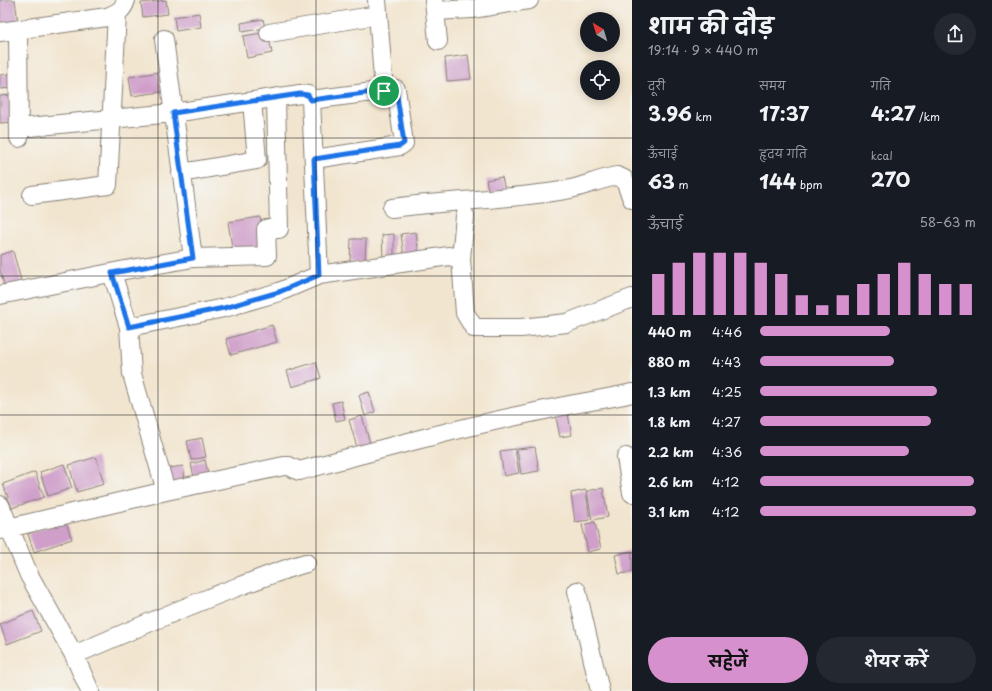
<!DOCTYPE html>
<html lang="hi">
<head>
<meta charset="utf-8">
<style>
  :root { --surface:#171b24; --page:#242831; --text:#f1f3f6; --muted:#9ea1a6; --accent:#d690ce }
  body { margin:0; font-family:"Playpen Sans","Playpen Sans Deva",sans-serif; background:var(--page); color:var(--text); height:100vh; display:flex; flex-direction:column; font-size:15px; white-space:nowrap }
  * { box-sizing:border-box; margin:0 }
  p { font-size:13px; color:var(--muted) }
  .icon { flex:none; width:22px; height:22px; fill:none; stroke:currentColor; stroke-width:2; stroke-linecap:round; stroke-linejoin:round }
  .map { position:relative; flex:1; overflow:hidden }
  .sheet { display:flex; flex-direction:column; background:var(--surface); width:360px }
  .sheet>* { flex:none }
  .needle { width:26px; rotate:322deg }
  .fabs { position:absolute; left:580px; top:12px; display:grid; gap:8px }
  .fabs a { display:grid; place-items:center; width:40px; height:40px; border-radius:50%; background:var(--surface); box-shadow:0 2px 10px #0003; font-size:20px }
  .pin { position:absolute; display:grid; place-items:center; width:34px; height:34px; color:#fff; margin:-17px; border:2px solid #fff; border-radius:50%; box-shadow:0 1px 4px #0007 }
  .round { display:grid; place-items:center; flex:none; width:42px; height:42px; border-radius:21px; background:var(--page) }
  .summary { display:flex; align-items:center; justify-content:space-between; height:68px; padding:0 16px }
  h1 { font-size:22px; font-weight:700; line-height:30px }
  .figures { display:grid; grid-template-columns:repeat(3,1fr); gap:6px; height:68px; padding:4px 16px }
  .figures div { display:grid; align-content:center }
  .figures b { font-size:20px; font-weight:700 }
  .figures small { font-size:11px; font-weight:400 }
  .figures p { font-size:11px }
  .chart { height:112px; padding:8px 16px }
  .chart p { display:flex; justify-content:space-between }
  .chart svg { width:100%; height:72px; margin-top:4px; stroke:var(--accent); stroke-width:6 }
  .primary-button { display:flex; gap:8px; margin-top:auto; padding:8px 16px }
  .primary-button a { flex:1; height:46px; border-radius:24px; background:var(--accent); color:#111; font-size:16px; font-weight:700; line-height:46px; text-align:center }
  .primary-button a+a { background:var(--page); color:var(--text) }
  ul { padding:0 16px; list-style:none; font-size:13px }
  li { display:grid; grid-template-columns:64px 48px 1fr; align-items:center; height:30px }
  li i { height:10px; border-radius:5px; background:var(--accent) }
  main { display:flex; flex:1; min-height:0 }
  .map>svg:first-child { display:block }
  .building { fill:#cf9fca }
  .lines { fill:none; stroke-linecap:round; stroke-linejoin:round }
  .minor-casing { stroke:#878076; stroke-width:20 }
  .minor { stroke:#fff; stroke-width:18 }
  .route-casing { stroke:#fff; stroke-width:8 }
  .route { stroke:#1a73e8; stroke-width:5 }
  .grid { fill:none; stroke:#1c1c1c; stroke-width:1; stroke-opacity:0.55 }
</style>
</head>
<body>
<main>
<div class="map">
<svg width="632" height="691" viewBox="0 0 632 691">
  <rect width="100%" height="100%" fill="#f6f6f2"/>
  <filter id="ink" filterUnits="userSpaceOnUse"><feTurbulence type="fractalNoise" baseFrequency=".025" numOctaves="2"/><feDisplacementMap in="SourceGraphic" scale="8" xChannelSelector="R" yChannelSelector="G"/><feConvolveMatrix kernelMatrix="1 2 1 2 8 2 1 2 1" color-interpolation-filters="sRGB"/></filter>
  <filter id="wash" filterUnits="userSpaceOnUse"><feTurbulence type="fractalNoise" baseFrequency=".012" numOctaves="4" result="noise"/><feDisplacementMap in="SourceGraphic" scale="16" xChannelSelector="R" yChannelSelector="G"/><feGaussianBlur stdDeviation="0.9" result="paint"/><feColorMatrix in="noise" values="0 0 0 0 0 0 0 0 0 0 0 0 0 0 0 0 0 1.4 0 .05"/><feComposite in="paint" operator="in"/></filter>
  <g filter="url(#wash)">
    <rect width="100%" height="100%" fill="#f2e5cf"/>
    <g id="blocks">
      <path class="building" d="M 0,0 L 15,0 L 18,22 L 0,24 Z
        M 166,0 L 168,14 L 143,17 L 141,3 Z
        M 199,13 L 201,27 L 176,31 L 174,17 Z
        M 263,19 L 265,28 L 242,32 L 241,23 Z
        M 268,32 L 272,53 L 247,58 L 243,36 Z
        M 468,55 L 471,79 L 447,81 L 445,58 Z
        M 159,72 L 161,92 L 132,96 L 129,77 Z
        M 10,74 L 11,88 L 0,89 L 0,75 Z
        M 10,95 L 14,122 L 0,123 L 0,96 Z
        M 502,177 L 505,190 L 489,193 L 486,180 Z
        M 260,217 L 264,249 L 233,253 L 228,222 Z
        M 416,232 L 419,256 L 404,258 L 401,234 Z
        M 394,234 L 394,257 L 383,258 L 382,235 Z
        M 351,239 L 366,239 L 365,263 L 350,263 Z
        M 13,251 L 22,284 L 5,288 L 0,270 L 0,255 Z
        M 272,325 L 277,342 L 231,355 L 226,339 Z
        M 316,362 L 321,378 L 292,387 L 287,371 Z
        M 369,392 L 375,412 L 365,416 L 359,395 Z
        M 341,401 L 345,419 L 336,421 L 332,403 Z
        M 567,409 L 572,435 L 560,437 L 555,412 Z
        M 362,416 L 371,447 L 358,451 L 349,420 Z
        M 202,438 L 206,457 L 191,460 L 187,441 Z
        M 535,447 L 539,471 L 521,474 L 517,449 Z
        M 515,449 L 519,473 L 504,476 L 500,451 Z
        M 96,457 L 104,484 L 77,492 L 69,465 Z
        M 205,460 L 209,478 L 195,481 L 191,464 Z
        M 64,464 L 72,488 L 48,496 L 40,472 Z
        M 183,466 L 186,485 L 166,488 L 163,469 Z
        M 35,472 L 44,497 L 12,508 L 3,484 Z
        M 603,488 L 608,517 L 592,520 L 587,491 Z
        M 586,490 L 590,520 L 575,522 L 571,493 Z
        M 65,520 L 72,539 L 34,552 L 28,534 Z
        M 595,522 L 601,549 L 588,552 L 582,525 Z
        M 632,551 L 632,572 L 619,574 L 615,555 Z
        M 33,611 L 41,631 L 7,644 L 0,624 Z"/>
    </g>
  </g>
  <g filter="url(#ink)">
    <use href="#blocks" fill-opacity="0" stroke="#878076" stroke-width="1"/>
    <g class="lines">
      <g class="minor-casing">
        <path id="minor" d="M 377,0 L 384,91
          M 434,0 L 438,41
          M 435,11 L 472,9 L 529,0
          M 18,30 L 19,138
          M 0,32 L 107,17 C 117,13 123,11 126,0
          M 269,33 L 378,15
          M 164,39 L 193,258
          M 311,100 L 396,89 L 404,143 L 400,146 L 314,159
          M 19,128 L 173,113 L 300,94 L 308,95 L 311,100 L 319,275
          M 181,173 L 257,160 L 252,101
          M 32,195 L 108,185 L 117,14
          M 392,208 C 450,200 509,200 566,190 C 583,187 599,179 617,176 L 624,179 L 632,199
          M 465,216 L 461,259 L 465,313 L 474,328 L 521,328 L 567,323 L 632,298
          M 112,273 L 129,327 L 132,374 L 166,491
          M 0,295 L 125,270 L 193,258 L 267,256 L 266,229 L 279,229 L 276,98
          M 129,327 L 224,308 L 279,292 L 319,275 L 449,256 L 461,259
          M 626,457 L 632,493
          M 0,505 L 29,575 L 74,655 L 90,691
          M 0,530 L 166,491 L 284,466 L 289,466 L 299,471 C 381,449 462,427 545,410 C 574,403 603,400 632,393
          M 577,591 L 600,691
          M 74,655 C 129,631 184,607 240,586 C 262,578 284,569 306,563"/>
      </g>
      <use href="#minor" class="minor"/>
    </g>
  </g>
  <g class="lines" filter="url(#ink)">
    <g class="route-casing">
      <path id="route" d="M 396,89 L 404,143 L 400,146 L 314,159 L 319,275 L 279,292 L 224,308 L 129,327 L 112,273 L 193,258 L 173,113 L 300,94 L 308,95 L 311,100 Z"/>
    </g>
    <use href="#route" class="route"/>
  </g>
  <path class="grid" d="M 158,0 L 158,691M 316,0 L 316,691M 474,0 L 474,691M 0,138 L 632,138M 0,276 L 632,276M 0,415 L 632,415M 0,553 L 632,553"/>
</svg>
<div class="fabs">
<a><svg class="needle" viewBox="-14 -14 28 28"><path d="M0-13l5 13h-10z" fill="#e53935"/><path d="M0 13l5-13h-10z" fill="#9ea1a6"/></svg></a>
<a><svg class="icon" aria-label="locate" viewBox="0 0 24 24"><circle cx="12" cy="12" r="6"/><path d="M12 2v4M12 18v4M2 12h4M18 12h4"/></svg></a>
</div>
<div class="pin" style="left:384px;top:91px;background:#1e9e55"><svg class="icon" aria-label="arrive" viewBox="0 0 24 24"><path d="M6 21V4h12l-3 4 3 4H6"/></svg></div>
</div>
<section class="sheet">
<div class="summary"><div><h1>शाम की दौड़</h1><p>19:14 · 9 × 440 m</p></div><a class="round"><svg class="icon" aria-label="share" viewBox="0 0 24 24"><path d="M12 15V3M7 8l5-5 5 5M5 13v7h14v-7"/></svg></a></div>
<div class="figures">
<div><p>दूरी</p><b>3.96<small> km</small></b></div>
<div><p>समय</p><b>17:37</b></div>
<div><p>गति</p><b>4:27<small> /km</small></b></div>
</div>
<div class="figures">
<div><p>ऊँचाई</p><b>63<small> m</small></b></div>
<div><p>हृदय गति</p><b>144<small> bpm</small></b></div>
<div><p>kcal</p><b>270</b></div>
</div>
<div class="chart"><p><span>ऊँचाई</span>58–63 m</p>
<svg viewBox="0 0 160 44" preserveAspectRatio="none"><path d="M5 44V19M15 44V12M25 44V6M35 44V6M45 44V6M55 44V12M65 44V19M75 44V32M85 44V38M95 44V32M105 44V25M115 44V19M125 44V12M135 44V19M145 44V25M155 44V25"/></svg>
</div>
<ul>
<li><b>440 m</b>4:46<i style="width:60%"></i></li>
<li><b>880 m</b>4:43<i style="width:62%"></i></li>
<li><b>1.3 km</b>4:25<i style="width:82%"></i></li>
<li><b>1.8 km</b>4:27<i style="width:79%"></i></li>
<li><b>2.2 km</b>4:36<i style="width:69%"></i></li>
<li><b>2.6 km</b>4:12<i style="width:99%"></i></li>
<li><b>3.1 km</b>4:12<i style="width:100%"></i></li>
</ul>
<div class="primary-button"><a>सहेजें</a><a>शेयर करें</a></div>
</section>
</main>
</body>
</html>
